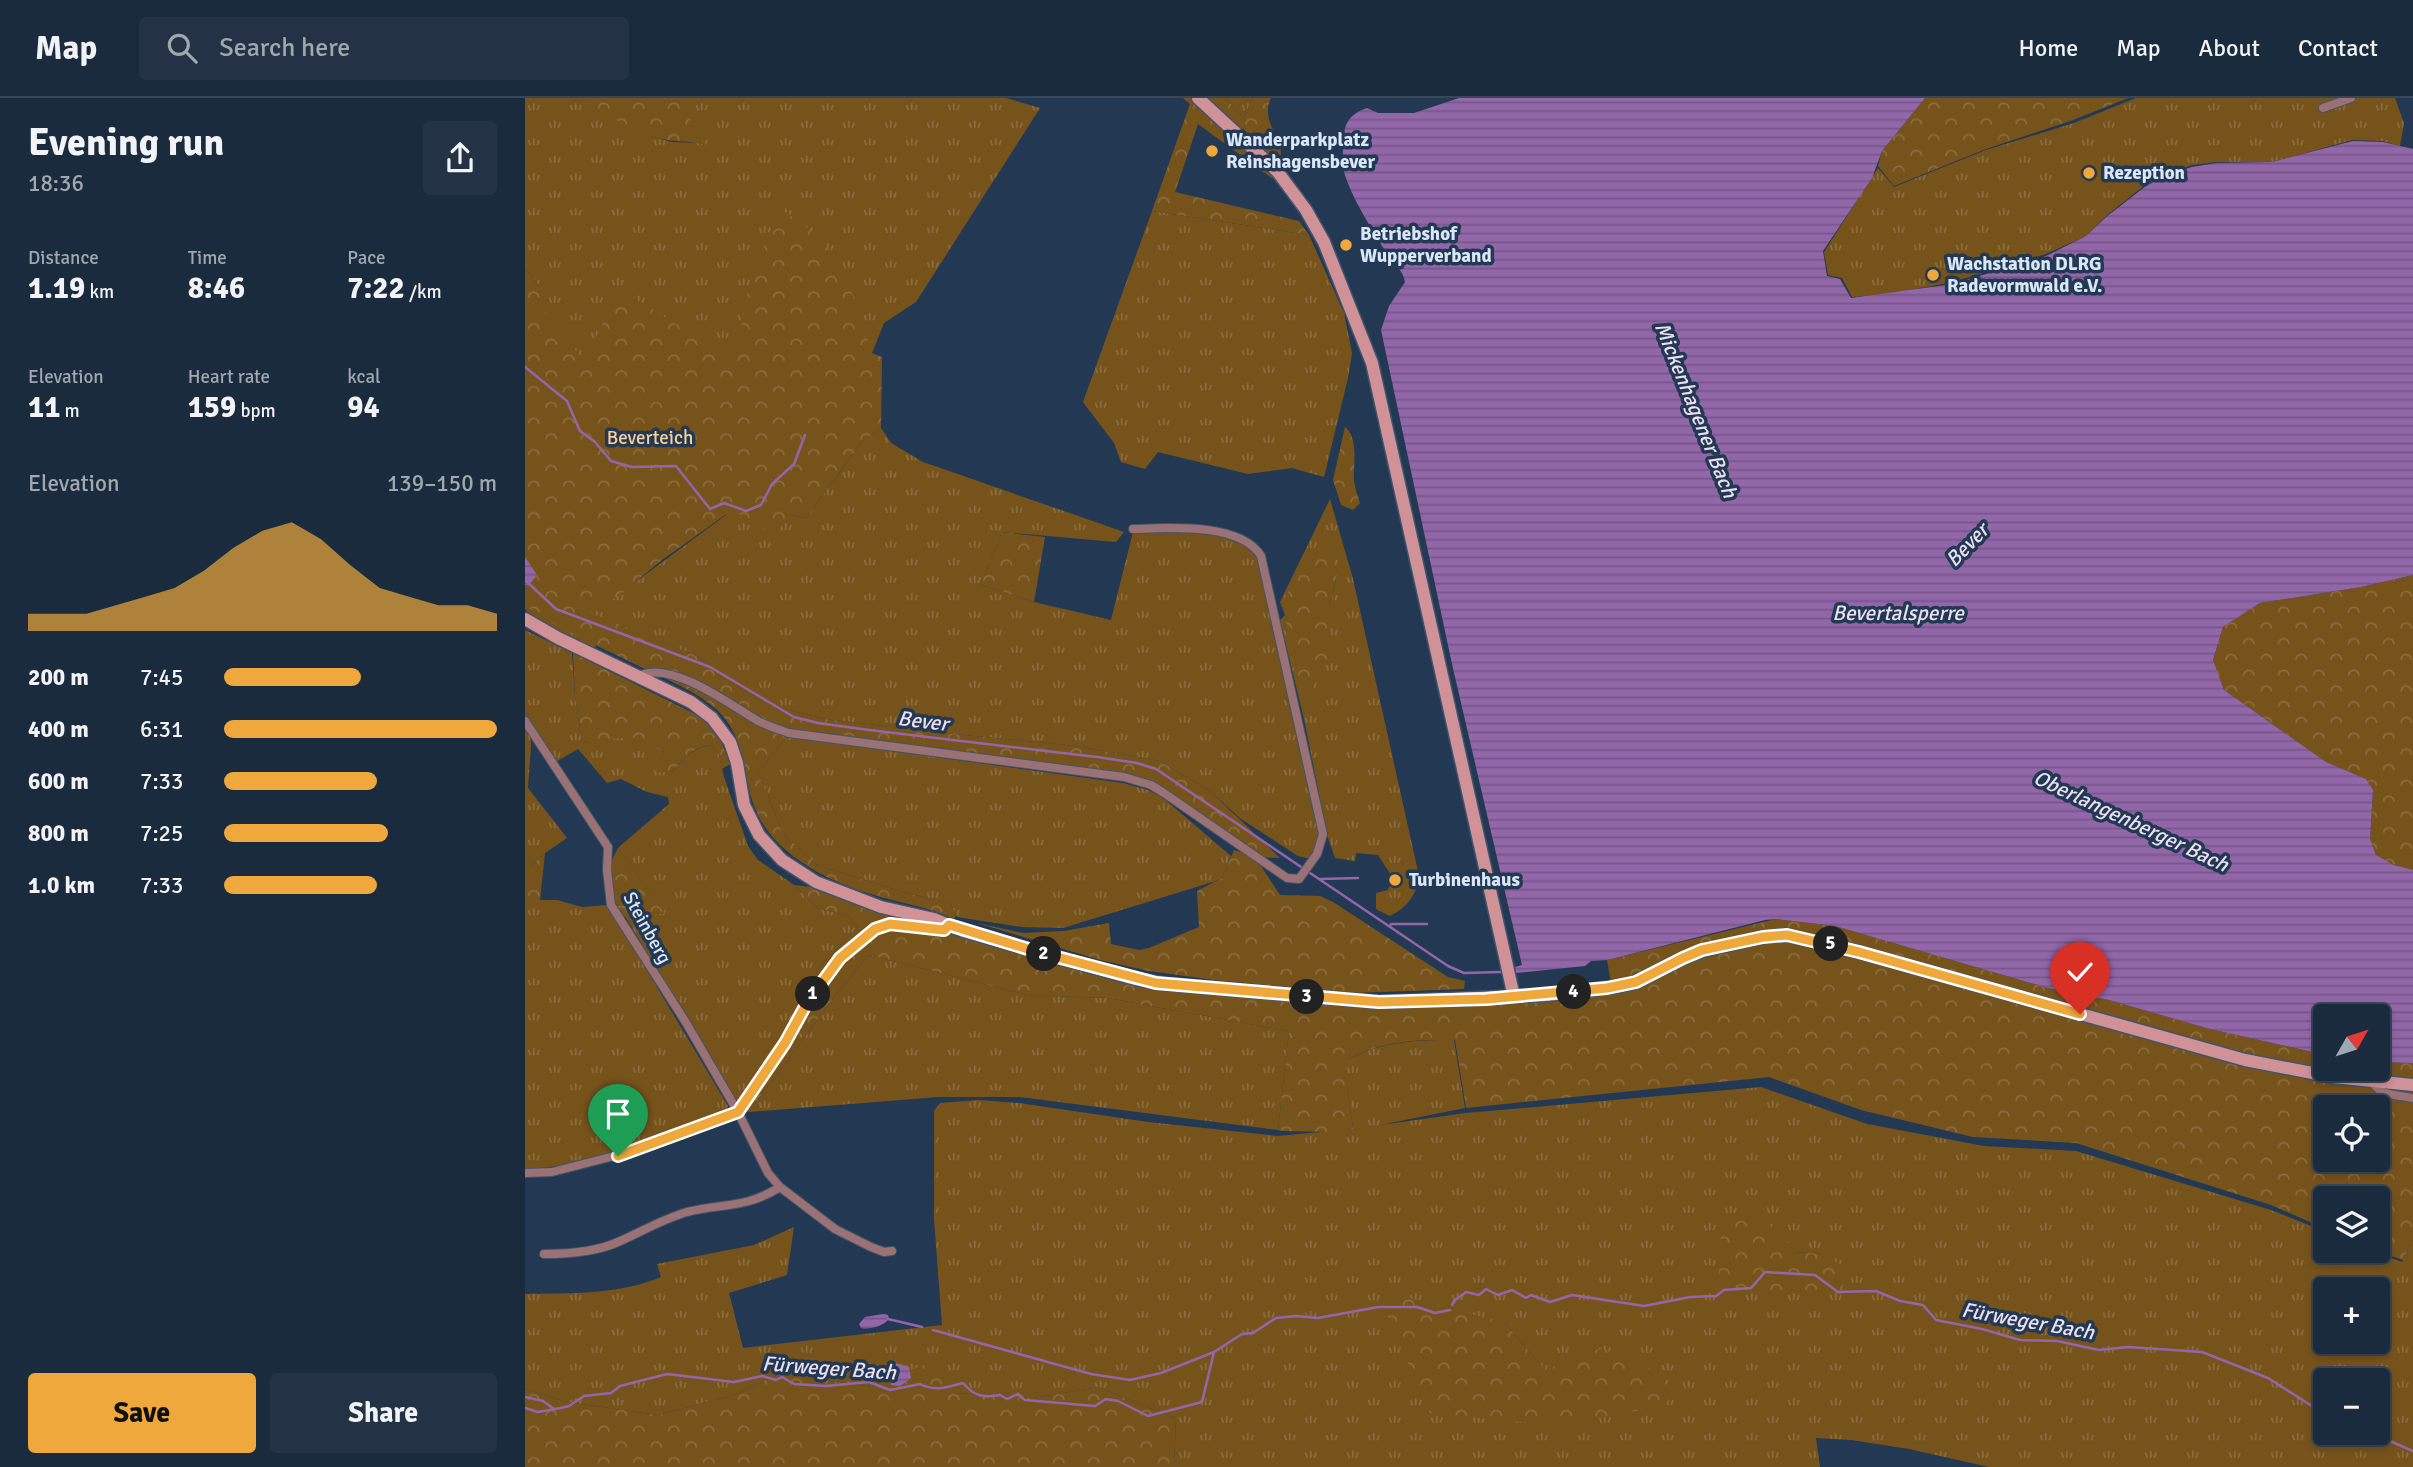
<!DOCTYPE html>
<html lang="en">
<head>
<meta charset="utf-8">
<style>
  :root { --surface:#1a2b3e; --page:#233345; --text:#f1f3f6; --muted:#9fa7b0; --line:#384758; --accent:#eea83c }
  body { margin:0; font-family:Signika,sans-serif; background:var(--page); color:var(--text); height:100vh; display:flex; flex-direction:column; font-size:26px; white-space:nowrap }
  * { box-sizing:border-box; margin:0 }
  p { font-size:23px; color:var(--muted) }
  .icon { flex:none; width:38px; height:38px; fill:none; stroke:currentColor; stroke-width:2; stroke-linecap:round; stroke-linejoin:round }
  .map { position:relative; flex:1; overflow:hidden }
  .panel { display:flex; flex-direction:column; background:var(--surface); width:525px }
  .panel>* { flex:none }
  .needle { width:46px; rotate:51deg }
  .buttons { position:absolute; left:1788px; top:906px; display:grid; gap:14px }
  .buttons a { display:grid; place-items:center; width:77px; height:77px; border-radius:7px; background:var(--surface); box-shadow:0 4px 10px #0003,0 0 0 2px var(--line); font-size:35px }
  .pin { position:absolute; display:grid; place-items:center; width:60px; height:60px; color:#fff; margin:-72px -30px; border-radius:50% 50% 50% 0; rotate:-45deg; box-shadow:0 0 7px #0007 }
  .pin .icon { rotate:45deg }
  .km { position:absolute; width:35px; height:35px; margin:-18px; border-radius:50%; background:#222; color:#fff; font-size:19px; line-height:35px; text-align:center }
  .round { display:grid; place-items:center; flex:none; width:74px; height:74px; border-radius:7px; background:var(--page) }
  .head { display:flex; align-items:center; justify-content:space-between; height:119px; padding:0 28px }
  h1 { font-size:38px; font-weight:800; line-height:52px }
  .stats { display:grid; grid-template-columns:repeat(3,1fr); gap:10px; height:119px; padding:7px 28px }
  .stats div { display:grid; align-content:center }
  .stats b { font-size:30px; font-weight:800 }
  .stats small { font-size:19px; font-weight:400 }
  .stats p { font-size:19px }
  .chart { height:196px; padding:14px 28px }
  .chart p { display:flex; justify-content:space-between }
  .chart svg { width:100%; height:126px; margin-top:7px; fill:var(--accent); opacity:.7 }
  .button { display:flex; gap:14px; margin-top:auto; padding:14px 28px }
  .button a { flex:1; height:80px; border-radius:7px; background:var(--accent); color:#111; font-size:28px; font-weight:800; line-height:80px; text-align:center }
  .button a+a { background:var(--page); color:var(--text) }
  ul { padding:0 28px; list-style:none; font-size:23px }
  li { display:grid; grid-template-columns:112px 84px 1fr; align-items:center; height:52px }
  li i { height:18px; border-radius:9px; background:var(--accent) }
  header { display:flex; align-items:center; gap:42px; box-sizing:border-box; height:98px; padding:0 35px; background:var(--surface); border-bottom:2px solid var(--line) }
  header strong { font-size:33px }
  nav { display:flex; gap:38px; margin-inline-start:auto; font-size:24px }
  .search { width:490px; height:63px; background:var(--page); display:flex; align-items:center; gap:18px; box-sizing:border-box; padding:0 24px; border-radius:7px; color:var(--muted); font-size:26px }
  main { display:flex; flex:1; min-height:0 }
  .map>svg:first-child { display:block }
  .grass { fill:url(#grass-tufts); fill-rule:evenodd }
  .forest { fill:url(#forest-crowns); fill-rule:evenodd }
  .pitch { fill:#77531c }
  .water { fill:url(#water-rules) }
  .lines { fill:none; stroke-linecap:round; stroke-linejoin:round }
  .stream { stroke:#9366aa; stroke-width:2.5 }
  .street-casing { stroke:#40556d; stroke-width:10 }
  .secondary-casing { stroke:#40556d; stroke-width:15 }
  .street { stroke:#9a7275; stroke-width:8 }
  .secondary { stroke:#d09197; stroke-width:12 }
  .route-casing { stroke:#fff; stroke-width:14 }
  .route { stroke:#eea83c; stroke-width:9 }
  .poi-dot { fill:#eea83c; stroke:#233953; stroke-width:2.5 }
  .labels { text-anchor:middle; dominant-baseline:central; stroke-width:7; stroke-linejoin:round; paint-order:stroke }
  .poi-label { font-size:19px; font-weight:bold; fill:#dae7f8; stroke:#233953; text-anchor:start }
  .park-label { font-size:19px; fill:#facf98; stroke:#233953 }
  .street-label { font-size:19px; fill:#dae7f8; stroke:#233953 }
  .water-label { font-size:21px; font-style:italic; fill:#ebdff2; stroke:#233953 }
</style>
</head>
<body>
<header>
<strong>Map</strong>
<div class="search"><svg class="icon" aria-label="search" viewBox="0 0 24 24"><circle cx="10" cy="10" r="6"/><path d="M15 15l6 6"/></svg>Search here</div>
<nav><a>Home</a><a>Map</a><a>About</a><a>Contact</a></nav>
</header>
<main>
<section class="panel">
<div class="head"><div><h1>Evening run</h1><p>18:36</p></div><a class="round"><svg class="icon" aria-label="share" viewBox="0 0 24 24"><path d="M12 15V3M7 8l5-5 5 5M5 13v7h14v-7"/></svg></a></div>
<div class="stats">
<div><p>Distance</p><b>1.19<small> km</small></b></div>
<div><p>Time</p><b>8:46</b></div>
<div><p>Pace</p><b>7:22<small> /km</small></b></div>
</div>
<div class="stats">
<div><p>Elevation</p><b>11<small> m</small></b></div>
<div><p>Heart rate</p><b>159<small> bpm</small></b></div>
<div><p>kcal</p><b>94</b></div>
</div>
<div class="chart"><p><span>Elevation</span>139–150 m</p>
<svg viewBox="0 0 160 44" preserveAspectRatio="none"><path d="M0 44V38L10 38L20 38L30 35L40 32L50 29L60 23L70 15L80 9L90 6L100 12L110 21L120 29L130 32L140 35L150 35L160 38V44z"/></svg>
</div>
<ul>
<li><b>200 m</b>7:45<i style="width:50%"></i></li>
<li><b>400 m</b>6:31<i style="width:100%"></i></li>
<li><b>600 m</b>7:33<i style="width:56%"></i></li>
<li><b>800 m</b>7:25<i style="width:60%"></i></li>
<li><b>1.0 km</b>7:33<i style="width:56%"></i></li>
</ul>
<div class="button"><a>Save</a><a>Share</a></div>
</section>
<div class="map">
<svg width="1888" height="1369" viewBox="0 0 1888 1369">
  <defs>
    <pattern id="grass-tufts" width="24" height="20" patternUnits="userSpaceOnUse" patternTransform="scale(1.75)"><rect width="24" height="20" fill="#77531c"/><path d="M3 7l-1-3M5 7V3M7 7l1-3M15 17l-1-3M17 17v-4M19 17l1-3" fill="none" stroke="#8a6c3e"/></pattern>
    <pattern id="forest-crowns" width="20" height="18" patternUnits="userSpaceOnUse" patternTransform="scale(1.75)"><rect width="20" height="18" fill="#77531c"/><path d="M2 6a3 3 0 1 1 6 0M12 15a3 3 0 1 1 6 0" fill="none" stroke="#8a6c3e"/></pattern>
    <pattern id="water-rules" width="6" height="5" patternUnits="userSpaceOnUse" patternTransform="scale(1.75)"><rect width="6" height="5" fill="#9366aa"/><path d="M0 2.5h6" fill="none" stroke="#725984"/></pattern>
  </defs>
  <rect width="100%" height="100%" fill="#233953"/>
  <path class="grass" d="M 0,0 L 56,0 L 127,39 L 147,44 L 174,45 L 180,47 L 152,0 L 481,0 L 515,10 L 391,204 L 359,225 L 347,255 L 346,325 L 264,417 L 281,420 L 336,345 L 356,330 L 366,345 L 398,364 L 599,434 L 591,444 L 477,434 L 456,487 L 509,504 L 586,522 L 608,434 L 686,435 L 724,448 L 735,463 L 795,732 L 793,750 L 786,761 L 773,758 L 716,721 L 685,693 L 635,663 L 551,648 L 410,634 L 300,621 L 244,607 L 193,577 L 174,559 L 80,521 L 70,550 L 13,524 L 0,511 L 0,211 L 55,258 L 13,206 L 15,189 L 0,170 ZM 191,413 L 201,417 L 105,488 Z
    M 700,0 L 727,0 L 719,20 Z
    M 1611,0 L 1870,0 L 1879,25 L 1875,48 L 1857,43 L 1827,42 L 1747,64 L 1691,64 L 1667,67 L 1644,75 L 1620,87 L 1581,118 L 1561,138 L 1521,156 L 1428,184 L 1364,196 L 1327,199 L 1317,180 L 1303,177 L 1299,154 L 1353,70 L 1369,89 L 1461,52 L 1549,25 Z
    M 627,113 L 784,137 L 819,215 L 827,255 L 823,280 L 799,379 L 767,370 L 723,376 L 633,354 L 620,371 L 596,364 L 589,345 L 558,304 Z
    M 805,401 L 828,481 L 894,778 C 891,797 883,809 865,818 L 851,811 L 851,795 L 863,792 L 865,787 L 875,787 L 875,777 L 866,777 L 853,757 L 831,755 L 830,763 L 810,760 L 803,740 L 779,621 L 755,522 L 760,517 L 755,504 ZM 812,477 L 805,507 L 805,556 L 760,531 L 762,517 Z
    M 0,532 L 47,555 L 50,598 L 57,644 L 107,638 L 139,654 L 131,674 L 147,674 C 158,662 169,649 186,647 L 194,657 L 199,679 L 223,748 L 233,762 L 269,787 L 293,810 L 323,818 L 333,829 L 296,867 L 255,941 L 213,1003 L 208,999 L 100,818 L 139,815 L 93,750 L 144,706 L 143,699 L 122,694 L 96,681 L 82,685 L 53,651 L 29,665 L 5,629 L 6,647 L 3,690 L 42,740 L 20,755 L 0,773 Z
    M 264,637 L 280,641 L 598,685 L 623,692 L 637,699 L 706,758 L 697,780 L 691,783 L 538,830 L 497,829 L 432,819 L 425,805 L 381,795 L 292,767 L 258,735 L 233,674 Z
    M 0,802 L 32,802 L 57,809 L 83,807 L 203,1008 L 201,1014 C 141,1036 64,1069 0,1071 Z
    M 344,857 L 502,897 L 582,900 L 764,933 L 753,1032 L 495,999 L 413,999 L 224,1014 L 310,898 Z
    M 929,942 L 940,1010 L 855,1027 L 941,1015 L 1236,989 L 1342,1026 L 1459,1048 L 1551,1053 L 1746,1112 L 1801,1134 L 1801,1153 L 1847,1153 L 1877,1164 L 1888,1141 L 1888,1369 L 1464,1369 L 1384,1351 L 1326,1342 L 1291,1340 L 1295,1369 L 649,1369 L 651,1321 L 574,1289 L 508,1300 L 429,1295 L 368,1277 L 347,1289 L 256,1275 L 209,1297 L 133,1317 L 42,1304 L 0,1291 L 0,1196 C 44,1195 94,1197 136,1179 L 132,1166 L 229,1147 L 269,1129 L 262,1177 L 204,1195 L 218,1250 L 417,1227 L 409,1121 L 409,1013 L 415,1005 L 453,1002 L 494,1005 L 623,1024 L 753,1038 L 828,1031 L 822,988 L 822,962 C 857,943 891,942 929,942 ZM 1269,1154 L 1300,1156 L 1193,1195 ZM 1801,1192 L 1853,1192 L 1853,1244 L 1801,1244 ZM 860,1213 L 980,1225 L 1020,1272 ZM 1801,1283 L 1853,1283 L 1853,1335 L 1801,1335 Z"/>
  <path class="forest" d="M 56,0 L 152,0 L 182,48 C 165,41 146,45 128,39 C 104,31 78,14 56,0 Z
    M 658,0 L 669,0 L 746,74 L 748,81 L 673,26 L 650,94 L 774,123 L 784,137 L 627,113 L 665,6 Z
    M 678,0 L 700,0 L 719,20 L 727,0 L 746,0 C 734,25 761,41 755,60 L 748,63 Z
    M 1400,0 L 1603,0 L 1548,22 L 1461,51 L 1369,88 L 1353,68 L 1357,53 Z
    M 255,111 C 317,147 326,190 347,255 L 357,259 L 356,330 L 336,345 L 281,420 L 264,417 L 250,437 L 207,412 L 137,462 L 92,499 L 64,514 L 174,559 L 193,577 L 244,607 L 300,621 L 410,634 L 551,648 L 635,663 L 685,693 L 755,760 L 730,759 L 755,797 L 795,798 L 808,804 L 923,879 L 940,883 L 939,891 L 828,895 L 689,882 L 624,873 L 575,862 L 452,825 L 498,835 L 539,833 L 584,825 L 586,846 L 614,852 L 624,850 L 674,829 L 672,793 L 697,780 L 709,752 L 727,757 L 639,695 L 599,679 L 264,637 L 233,674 L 258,735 L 292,767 L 381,795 L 425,805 L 431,817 L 429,821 C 408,811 386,807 363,801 C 316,789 256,764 233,717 C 215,679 225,643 191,611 C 172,594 145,583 122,572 C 81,552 39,533 0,508 L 0,487 L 4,487 L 12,476 L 0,459 L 0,170 L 15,189 L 14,206 L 59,263 L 95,191 L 209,262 L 227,175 Z
    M 820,329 C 834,340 828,367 829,383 C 830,391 833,398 835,405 L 828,412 L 816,407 L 808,382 Z
    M 477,434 L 520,439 L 509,504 L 456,487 Z
    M 807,456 L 812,477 L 805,507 L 805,556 L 787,591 L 775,597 L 760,531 L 762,517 L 759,502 L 782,458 Z
    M 1888,477 L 1888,772 L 1869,767 L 1851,757 L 1845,741 L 1848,693 L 1841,681 L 1801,664 L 1699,592 L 1688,563 L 1698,529 L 1735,505 L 1836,489 Z
    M 48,555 L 176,619 L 194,638 L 205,666 L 197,671 L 194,657 L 186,647 C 169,648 158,662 147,674 L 130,674 L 139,654 L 107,639 L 57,644 L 50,598 Z
    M 93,750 L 140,816 L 94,819 L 86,807 L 82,772 Z
    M 20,755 L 15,802 L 0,802 L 0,773 Z
    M 269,787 L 287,789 L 334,808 L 404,825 L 404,827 C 392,826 378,822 366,822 C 323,825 277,906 259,940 L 255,941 L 296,867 L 333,829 L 323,818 L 293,810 Z
    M 1251,821 L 1310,828 L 1523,890 L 1584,902 L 1685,931 L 1801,957 L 1801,971 L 1853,971 L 1853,964 L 1888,965 L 1888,1141 L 1878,1162 L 1852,1153 L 1853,1101 L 1801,1101 L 1801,1131 L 1746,1107 L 1551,1045 L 1448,1039 L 1336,1012 L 1244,979 L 941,1010 L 930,942 C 890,942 858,942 822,962 L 822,988 L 828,1031 L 808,1034 L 758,1033 L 753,1032 L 764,933 L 582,900 L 502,897 L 344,857 L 310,898 L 224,1014 L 220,1011 L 317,862 L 339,841 L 366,829 L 428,836 L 506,859 L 631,891 L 840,909 L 935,909 L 1088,896 L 1082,862 ZM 1801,1010 L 1853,1010 L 1853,1062 L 1801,1062 Z
    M 1222,1119 L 1255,1128 L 1269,1154 L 1300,1156 L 1320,1170 L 1317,1195 L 1193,1195 L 1196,1132 Z
    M 881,1199 L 980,1225 L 1020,1272 L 1076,1250 L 1122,1269 L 1142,1280 L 1146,1297 L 1140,1307 L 1035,1328 L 905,1315 L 860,1213 L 862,1209 Z
    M 403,1266 L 429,1295 L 508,1300 L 574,1289 L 651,1321 L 649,1369 L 0,1369 L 0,1291 L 42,1304 L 133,1317 L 209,1297 L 256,1275 L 347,1289 L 368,1277 Z"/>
  <path class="pitch" d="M 1275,1360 L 1277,1369 L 1236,1369 Z"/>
  <path class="water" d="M 934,0 L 1400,0 L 1357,53 L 1347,80 L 1298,153 L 1302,178 L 1315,181 L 1326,200 L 1428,186 L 1521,158 L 1561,138 L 1581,119 L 1621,88 L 1644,76 L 1667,69 L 1691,65 L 1747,64 L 1828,43 L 1858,44 L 1888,51 L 1888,477 L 1836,489 L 1735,505 L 1698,529 L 1688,562 L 1699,592 L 1801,664 L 1841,681 L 1848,692 L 1845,741 L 1851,757 L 1869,767 L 1888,772 L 1888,965 L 1853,964 L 1853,919 L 1801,919 L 1801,957 L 1685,931 L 1584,902 L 1523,890 L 1310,828 L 1251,821 L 1240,822 L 1082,862 L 1066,863 L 1060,868 L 991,875 L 990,869 L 997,867 L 927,566 L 856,232 L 864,208 L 880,184 C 878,172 869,166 863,157 C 849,135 826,99 819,74 C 817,66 818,56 818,47 C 819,27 822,17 842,10 L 853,15 L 889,15 Z
    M 0,459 L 12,477 L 4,487 L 0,487 Z
    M 358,1216 L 363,1217 L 364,1221 C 358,1228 345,1232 336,1230 L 334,1226 L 340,1219 Z
    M 371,1265 L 384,1269 L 386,1280 L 375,1288 L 366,1287 L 365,1271 Z"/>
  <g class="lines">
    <path class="stream" d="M 0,269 L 42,303 L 55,333 L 70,344 L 86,363 L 107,369 L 151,368 L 185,411 L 199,405 L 221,413 L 236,407 L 247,386 L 269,366 L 280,337
      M 0,482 L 31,511 L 185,569 L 269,619 L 293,625 L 344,632 L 572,659 L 612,665 L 631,671 L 923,868 L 939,875 L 976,874
      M 795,781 L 833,780
      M 865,828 L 866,826 L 902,826
      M 927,1207 L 930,1202 L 941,1194 L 954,1197 L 961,1191 L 973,1197 L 987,1192 L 1001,1200 L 1006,1197 L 1025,1204 L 1047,1197 L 1119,1208 L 1165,1199 L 1191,1198 L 1199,1192 L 1226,1190 L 1240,1174 L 1290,1177 L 1313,1194 L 1351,1193 L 1375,1203 L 1398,1207 L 1411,1222 L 1457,1231 L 1495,1242 L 1532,1243 L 1574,1252 L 1603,1249 L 1677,1254 L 1743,1280 L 1801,1317
      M 363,1221 L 397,1229
      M 408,1232 L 566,1276 L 605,1282 L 636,1275 L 689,1254
      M 0,1299 L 18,1303 L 29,1311
      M 0,1310 L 13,1314 L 36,1310 L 44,1308 L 59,1298 L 86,1295 L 95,1288 L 142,1276 L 209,1284 L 237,1278 L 251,1282 L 257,1279 L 269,1286 L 301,1288 L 344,1284 L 365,1292 L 395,1286 C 410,1294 423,1289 438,1285 C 449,1298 458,1300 475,1297 L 482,1301 L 493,1296 L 500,1302 L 570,1308 L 581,1301 L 593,1303 L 623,1318 L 677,1304 L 689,1254 L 717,1236 L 728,1235 L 751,1220 L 771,1218 L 793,1220 L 853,1209 L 892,1209 L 910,1215 L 925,1212
      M 1830,1335 L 1863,1342 L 1888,1353"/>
    <g class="street-casing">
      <path id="street" d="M 1798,10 L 1826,0
        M 116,580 L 119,576 C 151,566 206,607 233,623 C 243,628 253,631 264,635 L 599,679 L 626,687 L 639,695 L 762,780 L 774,781 L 792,756 L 798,736 L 736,458 C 715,424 643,430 608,431
        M 0,623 L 83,749 L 82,772 L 86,807 L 160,923 L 213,1014 L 243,1075 L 255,1089 L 310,1131 L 346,1149 L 359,1154 L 367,1153
        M 1847,984 C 1858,1000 1872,996 1888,1000
        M 0,1075 L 27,1074 L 93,1057 L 213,1014 L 260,945 L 282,905 L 315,860 L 332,844 L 350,831 L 365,826 L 419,832 L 424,827
        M 19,1156 C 43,1156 71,1154 93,1144 C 116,1134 138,1121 162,1114 C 198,1105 220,1111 255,1089"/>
    </g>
    <g class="secondary-casing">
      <path id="secondary" d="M 673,0 L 752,73 L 781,112 L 799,144 L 847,265 L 989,899
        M 0,521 L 33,540 L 166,604 L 187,620 L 205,644 L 212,665 L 219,707 L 234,737 L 257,762 L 291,784 L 356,809 L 409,821 L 438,833 L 610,881 L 641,886 L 854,904 L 1023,897 L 1096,888 L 1111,884 L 1158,860 L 1177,853 L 1238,839 L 1262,837 L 1334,854 L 1720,962 L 1808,979 L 1888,987"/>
    </g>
    <use href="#street" class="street"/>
    <use href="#secondary" class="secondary"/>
  </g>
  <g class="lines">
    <g class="route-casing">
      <path id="route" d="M 93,1058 L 213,1014 L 260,945 L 282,905 L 315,860 L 350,831 L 365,826 L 419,832 L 424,827 L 513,854 L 631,885 L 854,904 L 961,901 L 1082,890 L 1111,884 L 1158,860 L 1177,852 L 1238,839 L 1262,837 L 1334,854 L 1555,916"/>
    </g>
    <use href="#route" class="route"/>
  </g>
  <g class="poi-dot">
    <circle cx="687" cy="53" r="7"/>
    <circle cx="1564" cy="75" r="7"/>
    <circle cx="821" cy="147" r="7"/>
    <circle cx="1408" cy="177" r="7"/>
    <circle cx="870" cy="782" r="7"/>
  </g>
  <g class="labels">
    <g class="poi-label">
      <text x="701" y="42">Wanderparkplatz<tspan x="701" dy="22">Reinshagensbever</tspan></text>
      <text x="1578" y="75">Rezeption</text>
      <text x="835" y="136">Betriebshof<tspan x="835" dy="22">Wupperverband</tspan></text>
      <text x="1422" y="166">Wachstation DLRG<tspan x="1422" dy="22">Radevormwald e.V.</tspan></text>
      <text x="884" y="782">Turbinenhaus</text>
    </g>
    <g class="park-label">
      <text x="125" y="340">Beverteich</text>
    </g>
    <g class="street-label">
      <text transform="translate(122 830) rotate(61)">Steinberg</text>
    </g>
    <g class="water-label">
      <text transform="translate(1171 312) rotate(68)">Mickenhagener Bach</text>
      <text transform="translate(1442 447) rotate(-46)">Bever</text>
      <text x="1373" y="515">Bevertalsperre</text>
      <text transform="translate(398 623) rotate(7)">Bever</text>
      <text transform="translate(1606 723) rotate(25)">Oberlangenberger Bach</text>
      <text transform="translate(1503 1223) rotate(10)">Fürweger Bach</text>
      <text transform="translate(304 1270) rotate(4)">Fürweger Bach</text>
    </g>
  </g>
</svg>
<div class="buttons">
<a><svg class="needle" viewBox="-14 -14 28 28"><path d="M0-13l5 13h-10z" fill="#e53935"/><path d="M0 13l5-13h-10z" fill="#9fa7b0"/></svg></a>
<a><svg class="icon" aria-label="locate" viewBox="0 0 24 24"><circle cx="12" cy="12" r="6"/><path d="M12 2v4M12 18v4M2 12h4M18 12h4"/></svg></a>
<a><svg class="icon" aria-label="layers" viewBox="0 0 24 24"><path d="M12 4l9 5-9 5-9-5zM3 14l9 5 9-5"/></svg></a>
<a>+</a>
<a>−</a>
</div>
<div class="pin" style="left:93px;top:1058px;background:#1e9e55"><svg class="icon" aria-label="arrive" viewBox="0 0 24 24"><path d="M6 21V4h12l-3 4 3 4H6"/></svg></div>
<div class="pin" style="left:1555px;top:916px;background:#d93025"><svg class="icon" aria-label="check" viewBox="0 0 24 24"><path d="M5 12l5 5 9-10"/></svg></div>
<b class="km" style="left:288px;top:896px">1</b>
<b class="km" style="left:519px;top:856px">2</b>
<b class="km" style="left:782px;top:899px">3</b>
<b class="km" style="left:1049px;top:894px">4</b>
<b class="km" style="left:1306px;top:846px">5</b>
</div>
</main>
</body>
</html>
